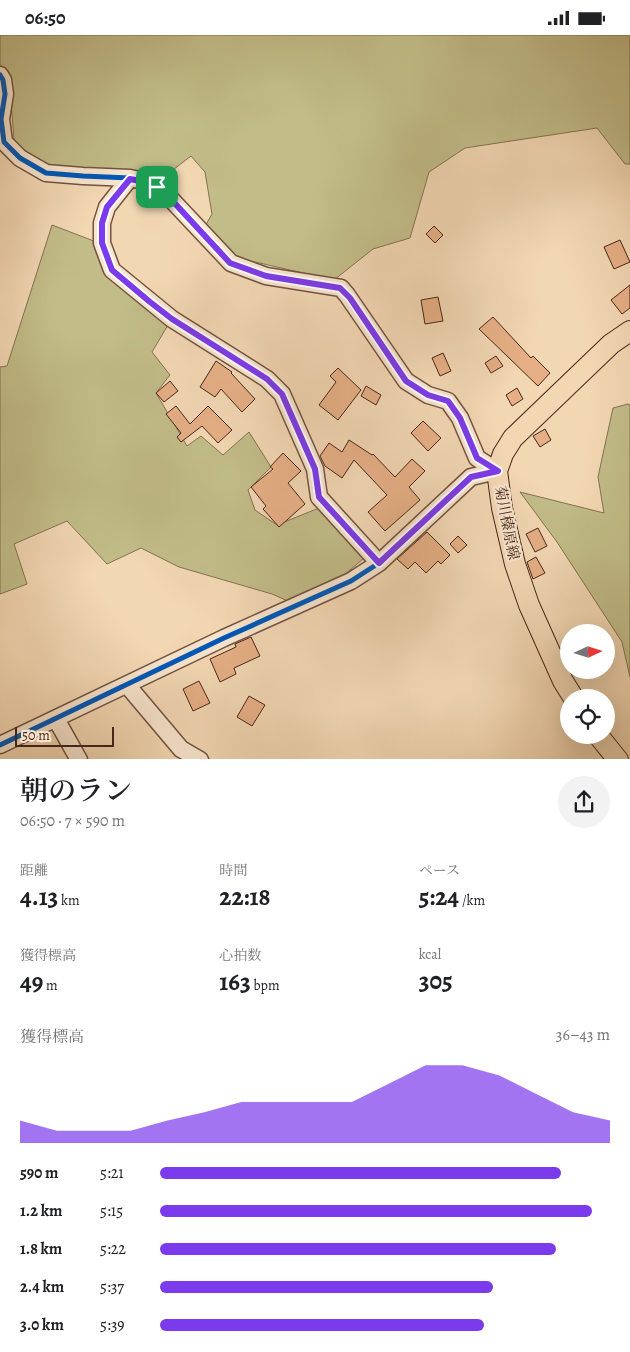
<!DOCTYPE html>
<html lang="ja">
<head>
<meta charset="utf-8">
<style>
  :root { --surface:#fff; --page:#f2f2f2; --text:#202124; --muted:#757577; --accent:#7c3aed }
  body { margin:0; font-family:Alegreya,"Noto Serif JP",serif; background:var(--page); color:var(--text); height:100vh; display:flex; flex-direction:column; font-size:19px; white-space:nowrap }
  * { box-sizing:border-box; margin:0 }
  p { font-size:16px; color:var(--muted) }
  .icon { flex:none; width:28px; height:28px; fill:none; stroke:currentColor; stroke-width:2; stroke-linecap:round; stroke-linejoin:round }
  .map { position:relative; height:724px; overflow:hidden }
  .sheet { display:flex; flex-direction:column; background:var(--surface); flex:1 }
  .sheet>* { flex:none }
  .needle { width:32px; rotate:86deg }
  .tools { position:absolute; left:560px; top:589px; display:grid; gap:10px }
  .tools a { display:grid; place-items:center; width:55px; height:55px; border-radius:50%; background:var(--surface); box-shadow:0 5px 20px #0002; font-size:25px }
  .scale { position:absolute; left:15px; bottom:12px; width:99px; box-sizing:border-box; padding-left:5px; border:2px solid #49261a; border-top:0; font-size:14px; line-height:18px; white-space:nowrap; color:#49261a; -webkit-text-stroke:4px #f7e5ce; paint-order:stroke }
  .pin { position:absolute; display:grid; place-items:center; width:42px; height:42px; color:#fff; margin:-21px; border-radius:10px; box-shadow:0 2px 8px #0006 }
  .round { display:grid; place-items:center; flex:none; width:52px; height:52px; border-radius:26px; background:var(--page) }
  .head { display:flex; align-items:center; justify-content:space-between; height:85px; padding:0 20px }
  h1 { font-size:28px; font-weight:600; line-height:38px }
  .stats { display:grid; grid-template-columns:repeat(3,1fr); gap:8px; height:85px; padding:5px 20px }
  .stats div { display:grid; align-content:center }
  .stats b { font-size:25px; font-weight:600 }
  .stats small { font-size:14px; font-weight:400 }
  .stats p { font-size:14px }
  .chart { height:140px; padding:10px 20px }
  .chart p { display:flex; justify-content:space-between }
  .chart svg { width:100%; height:90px; margin-top:5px; fill:var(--accent); opacity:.7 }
  ul { padding:0 20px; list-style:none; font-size:16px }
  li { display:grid; grid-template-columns:80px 60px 1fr; align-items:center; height:38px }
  li i { height:12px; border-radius:6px; background:var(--accent) }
  .status { display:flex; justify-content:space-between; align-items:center; height:35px; padding:0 25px; background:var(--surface); direction:ltr }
  .status svg { height:14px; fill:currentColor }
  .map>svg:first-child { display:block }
  .green { fill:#c1bc88; stroke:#857151 }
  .building { fill:#e6af86; stroke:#49261a }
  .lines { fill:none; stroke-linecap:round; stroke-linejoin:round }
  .minor-casing { stroke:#735240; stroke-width:19 }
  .major-casing { stroke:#49261a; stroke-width:22 }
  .minor { stroke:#f7e5ce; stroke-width:16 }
  .major { stroke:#f2d7b3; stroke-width:20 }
  .cycleway-casing { stroke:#f7e5ce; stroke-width:8 }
  .cycleway { stroke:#0057b8; stroke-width:5 }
  .route-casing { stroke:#fff; stroke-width:10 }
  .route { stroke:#7c3aed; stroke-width:6 }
  .labels { text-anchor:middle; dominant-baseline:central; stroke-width:4.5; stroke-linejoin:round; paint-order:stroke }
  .street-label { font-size:15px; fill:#49261a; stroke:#f7e5ce }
</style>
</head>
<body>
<div class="status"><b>06:50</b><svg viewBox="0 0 49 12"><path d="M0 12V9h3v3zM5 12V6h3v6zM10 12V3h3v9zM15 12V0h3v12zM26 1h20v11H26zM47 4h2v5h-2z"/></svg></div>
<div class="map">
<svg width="630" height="725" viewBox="0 0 630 725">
  <rect width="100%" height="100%" fill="#f2d7b3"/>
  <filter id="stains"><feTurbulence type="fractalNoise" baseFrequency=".004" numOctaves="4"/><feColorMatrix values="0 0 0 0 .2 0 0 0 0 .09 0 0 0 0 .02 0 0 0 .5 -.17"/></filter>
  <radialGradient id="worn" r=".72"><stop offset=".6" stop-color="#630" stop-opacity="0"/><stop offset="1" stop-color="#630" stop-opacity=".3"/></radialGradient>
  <path class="green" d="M 0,0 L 630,0 L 630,129 L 625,129 L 597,93 L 465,113 L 429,137 L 410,203 L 373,214 L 334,245 L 233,222 L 204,193 L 212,179 L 205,137 L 191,121 L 160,145 L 44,132 L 22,119 L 14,104 L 9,43 L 0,29 Z
    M 52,190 L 99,208 L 168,290 L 152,317 L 170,340 L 156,358 L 187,411 L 201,401 L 223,420 L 249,397 L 271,432 L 248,455 L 255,475 L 277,490 L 319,473 L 364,523 L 343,541 L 288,566 L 272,559 L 179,532 L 141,513 L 107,529 L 67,486 L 14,509 L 27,549 L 0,559 L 0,332 L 7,331 Z
    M 628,369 L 630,370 L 630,642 L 622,607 L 557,507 L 520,457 L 604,478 L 598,442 L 613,373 Z"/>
  <path class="building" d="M 434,191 L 443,200 L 435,208 L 426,199 Z
    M 620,205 L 630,227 L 614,234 L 604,212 Z
    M 630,250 L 630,273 L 622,279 L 611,265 Z
    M 438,262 L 443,286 L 425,289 L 421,265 Z
    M 493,282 L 531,323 L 533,321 L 550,338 L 538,351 L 479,294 Z
    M 443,318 L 451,336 L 440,341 L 432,323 Z
    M 496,321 L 503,331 L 491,338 L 485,328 Z
    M 216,326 L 232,337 L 231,338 L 255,364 L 242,377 L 221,354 L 215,362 L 200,352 Z
    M 338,333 L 361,355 L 338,385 L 319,370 L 336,347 L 330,341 Z
    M 170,346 L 178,356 L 164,367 L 156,358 Z
    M 366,351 L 381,360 L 376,370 L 361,361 Z
    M 517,353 L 523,364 L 512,371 L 506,360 Z
    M 176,371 L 190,389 L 208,371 L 232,395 L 218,408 L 202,391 L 181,407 L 177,402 L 181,398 L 166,379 Z
    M 423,386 L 441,403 L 428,416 L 411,398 Z
    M 545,394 L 551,405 L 540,412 L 533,401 Z
    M 349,405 L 372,420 L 373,419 L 395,442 L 412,424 L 425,436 L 409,452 L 420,465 L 385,496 L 368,477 L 387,460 L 354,425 L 342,443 L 325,431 L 320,421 L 329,408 L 342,417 Z
    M 283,418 L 301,436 L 288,448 L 305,469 L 279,492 L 263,474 L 266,471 L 251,452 L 273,434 L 270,432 Z
    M 538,493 L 547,511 L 535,517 L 526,499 Z
    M 427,497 L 450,520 L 441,529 L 438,526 L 426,538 L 415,527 L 408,534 L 397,524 Z
    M 458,501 L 467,510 L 458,518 L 450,509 Z
    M 536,522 L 545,538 L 533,544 L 527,527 Z
    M 251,602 L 260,621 L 234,633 L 236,639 L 220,647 L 210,624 L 236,612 L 235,609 Z
    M 199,646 L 210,668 L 193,676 L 183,654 Z
    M 249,661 L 265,670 L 252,691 L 237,682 Z"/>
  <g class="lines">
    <g class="minor-casing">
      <path id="minor" d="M 0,40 L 3,45 L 5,59 L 1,84 L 4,107 L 20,123 L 46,138 L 83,141 L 130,143 L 148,147 L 157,152 L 168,161 L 231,228 L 266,241 L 341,253 L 347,260 L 406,346 L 428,360 L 448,366 L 460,383 L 477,423 L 497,436
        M 130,143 L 107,172 L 102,188 L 102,208 L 112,235 L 172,284 L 267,344 L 282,359 L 315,434 L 319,462 L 379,528
        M 127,650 L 181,714 L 200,725
        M 56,684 L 79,725
        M 0,710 L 224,603 L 351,546 L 379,528 L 471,442 L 497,436"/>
    </g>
    <g class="major-casing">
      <path id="major" d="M 573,662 L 563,646 L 529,570 L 515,529 L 502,473 L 497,436 L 503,419 L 513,403 L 611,309 L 630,296
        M 598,700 L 618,725"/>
    </g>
    <use href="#minor" class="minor"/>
    <use href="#major" class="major"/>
    <g class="cycleway-casing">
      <path id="cycleway" d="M 0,40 L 3,45 L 5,59 L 1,84 L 4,107 L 20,123 L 46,138 L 83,141 L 130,143 L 148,147 L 157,152 L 168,161 L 231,228 L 266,241 L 341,253 L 347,260 L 406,346 L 428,360 L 448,366 L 460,383 L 477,423 L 497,436
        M 0,710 L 224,603 L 351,546 L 379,528 L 471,442 L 497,436"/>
    </g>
    <use href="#cycleway" class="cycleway"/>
  </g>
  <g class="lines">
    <g class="route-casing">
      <path id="route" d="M 130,144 C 147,147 155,150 168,161 L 230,228 L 266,241 L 340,253 L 350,263 L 406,346 L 428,360 L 448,366 L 460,383 L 477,423 L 498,436 L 471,442 L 379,528 L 319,462 L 315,434 L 282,359 L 267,344 L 172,284 L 150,267 L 112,235 L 102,208 L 102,188 L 107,172 Z"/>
    </g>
    <use href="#route" class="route"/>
  </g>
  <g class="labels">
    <g class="street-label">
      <text transform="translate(507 488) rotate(79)">菊川榛原線</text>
    </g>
  </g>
  <rect width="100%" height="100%" filter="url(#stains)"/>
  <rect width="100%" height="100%" fill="url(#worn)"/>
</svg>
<div class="tools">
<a><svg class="needle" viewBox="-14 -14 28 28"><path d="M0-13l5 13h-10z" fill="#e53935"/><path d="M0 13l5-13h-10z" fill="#757577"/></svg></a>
<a><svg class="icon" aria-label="locate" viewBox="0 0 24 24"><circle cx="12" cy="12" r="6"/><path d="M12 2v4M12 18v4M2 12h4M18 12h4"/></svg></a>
</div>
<div class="scale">50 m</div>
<div class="pin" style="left:157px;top:152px;background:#1e9e55"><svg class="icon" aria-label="arrive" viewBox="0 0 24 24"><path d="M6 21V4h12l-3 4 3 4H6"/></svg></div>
</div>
<section class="sheet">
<div class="head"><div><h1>朝のラン</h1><p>06:50 · 7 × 590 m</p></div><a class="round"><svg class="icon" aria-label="share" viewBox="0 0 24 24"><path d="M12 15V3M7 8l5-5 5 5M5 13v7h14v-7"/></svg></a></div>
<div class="stats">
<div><p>距離</p><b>4.13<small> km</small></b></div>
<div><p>時間</p><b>22:18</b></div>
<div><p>ペース</p><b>5:24<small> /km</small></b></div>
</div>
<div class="stats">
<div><p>獲得標高</p><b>49<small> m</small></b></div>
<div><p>心拍数</p><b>163<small> bpm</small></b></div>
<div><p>kcal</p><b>305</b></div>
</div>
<div class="chart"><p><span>獲得標高</span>36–43 m</p>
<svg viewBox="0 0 160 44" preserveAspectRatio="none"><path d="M0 44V33L10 38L20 38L30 38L40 33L50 29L60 24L70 24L80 24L90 24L100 15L110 6L120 6L130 11L140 20L150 29L160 33V44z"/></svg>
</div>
<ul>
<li><b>590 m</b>5:21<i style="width:89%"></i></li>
<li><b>1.2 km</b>5:15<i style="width:96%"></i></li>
<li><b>1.8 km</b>5:22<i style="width:88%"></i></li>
<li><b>2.4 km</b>5:37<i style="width:74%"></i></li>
<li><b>3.0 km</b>5:39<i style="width:72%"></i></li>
</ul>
</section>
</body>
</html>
